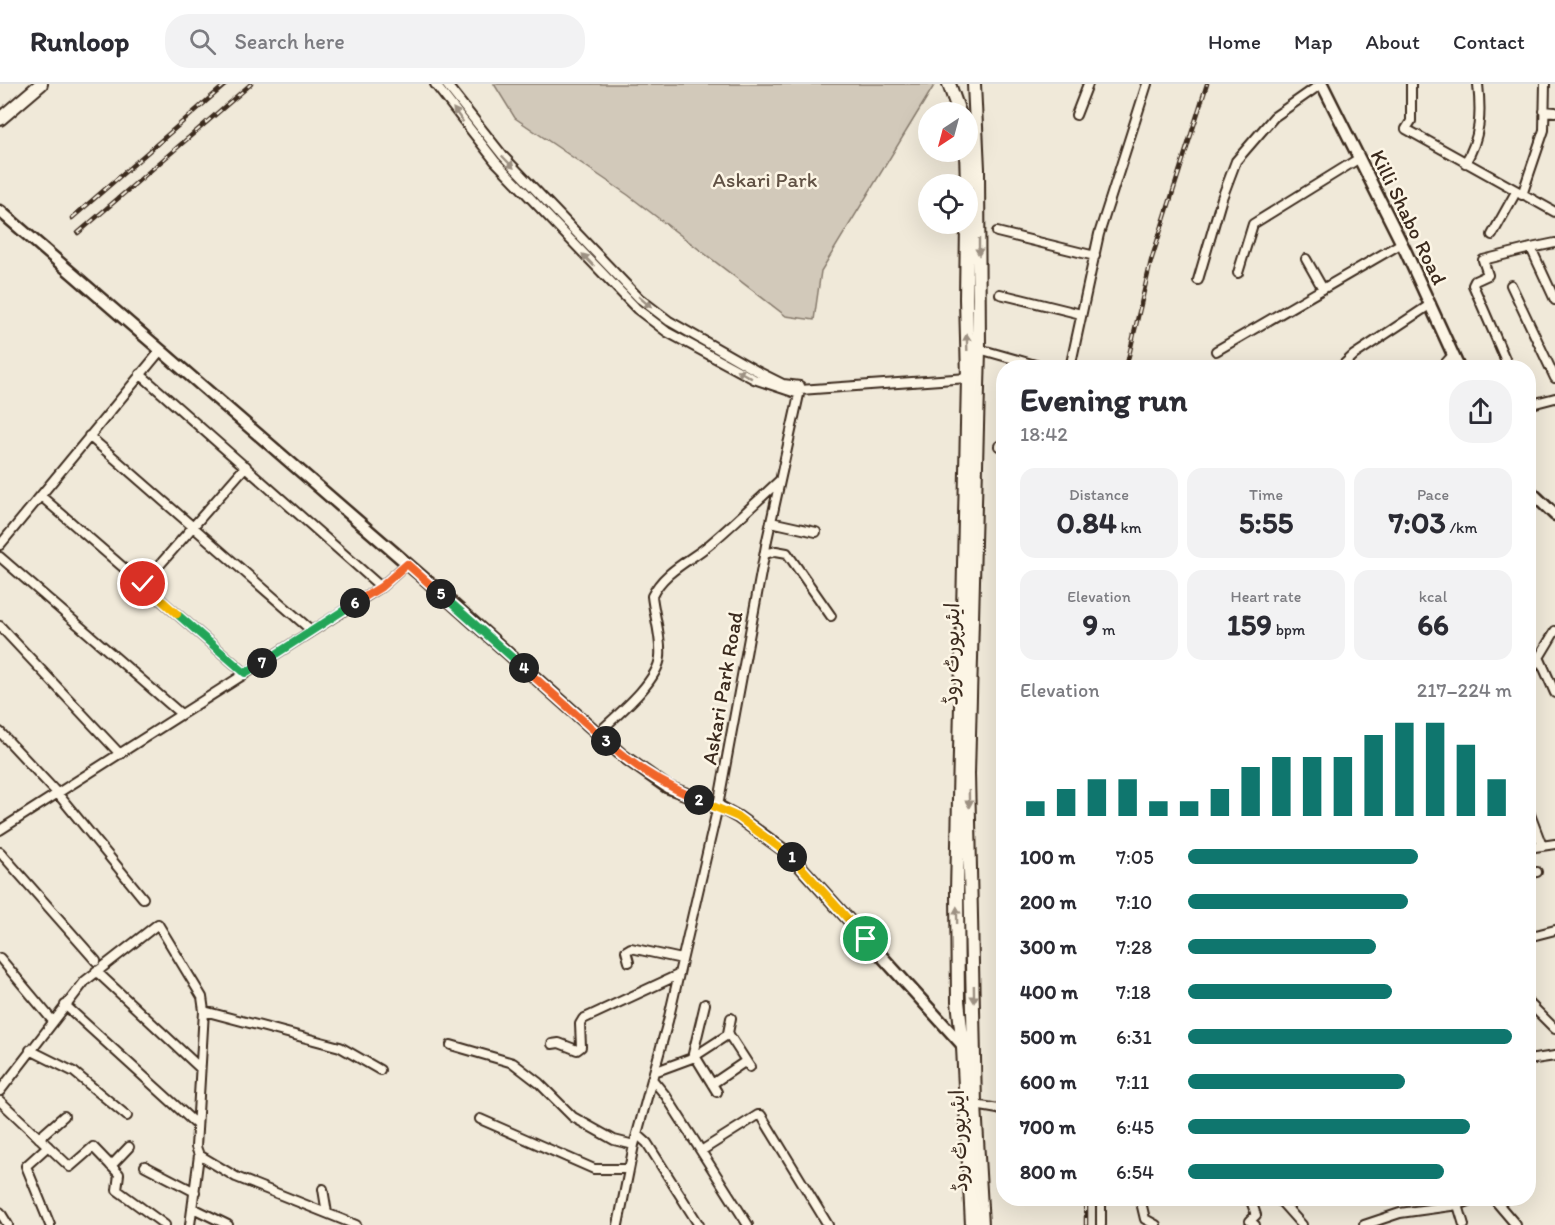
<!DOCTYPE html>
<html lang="en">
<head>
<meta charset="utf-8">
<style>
  :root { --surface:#fff; --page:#f2f2f3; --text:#2b2b33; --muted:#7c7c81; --line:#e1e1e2; --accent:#0f766e }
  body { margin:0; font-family:Itim,"Playpen Sans Arabic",sans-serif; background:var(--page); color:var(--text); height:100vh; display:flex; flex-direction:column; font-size:22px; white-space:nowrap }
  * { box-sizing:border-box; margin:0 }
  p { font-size:20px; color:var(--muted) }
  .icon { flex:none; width:33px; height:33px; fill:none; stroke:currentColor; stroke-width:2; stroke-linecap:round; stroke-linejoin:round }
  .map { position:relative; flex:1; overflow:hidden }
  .sheet { position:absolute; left:996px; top:276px; width:540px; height:846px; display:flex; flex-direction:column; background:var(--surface); border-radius:24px; box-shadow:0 6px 24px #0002 }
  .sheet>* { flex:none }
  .needle { width:39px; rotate:216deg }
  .buttons { position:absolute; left:918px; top:18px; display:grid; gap:12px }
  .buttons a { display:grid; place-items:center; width:60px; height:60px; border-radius:50%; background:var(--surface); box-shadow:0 6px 24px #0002; font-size:30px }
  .pin { position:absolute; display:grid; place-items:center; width:51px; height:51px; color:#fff; margin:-26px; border:3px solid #fff; border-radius:50%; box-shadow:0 2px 6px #0007 }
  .km { position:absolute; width:30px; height:30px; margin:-15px; border-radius:50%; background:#222; color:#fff; font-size:16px; line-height:30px; text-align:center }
  .round { display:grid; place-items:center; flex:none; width:63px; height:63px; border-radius:24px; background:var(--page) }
  .summary { display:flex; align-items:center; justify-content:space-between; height:102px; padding:0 24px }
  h1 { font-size:33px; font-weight:800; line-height:45px }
  .metrics { display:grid; grid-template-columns:repeat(3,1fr); gap:9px; height:102px; padding:6px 24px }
  .metrics div { display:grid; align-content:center; border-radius:15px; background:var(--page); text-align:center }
  .metrics b { font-size:30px; font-weight:800 }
  .metrics small { font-size:16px; font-weight:400 }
  .metrics p { font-size:16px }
  .chart { height:168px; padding:12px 24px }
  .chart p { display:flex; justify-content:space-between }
  .chart svg { width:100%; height:108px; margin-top:6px; stroke:var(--accent); stroke-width:6 }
  ul { padding:0 24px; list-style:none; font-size:20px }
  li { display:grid; grid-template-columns:96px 72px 1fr; align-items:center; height:45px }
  li i { height:15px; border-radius:8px; background:var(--accent) }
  header { display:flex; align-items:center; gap:36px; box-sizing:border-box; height:84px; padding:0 30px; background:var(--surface); border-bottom:2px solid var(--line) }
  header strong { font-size:28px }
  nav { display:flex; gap:33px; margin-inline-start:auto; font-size:21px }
  .search { width:420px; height:54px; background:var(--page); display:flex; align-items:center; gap:15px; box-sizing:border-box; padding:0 21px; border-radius:24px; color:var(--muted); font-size:22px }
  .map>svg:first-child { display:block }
  .green { fill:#d2c9ba; stroke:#867a6c; stroke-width:1.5 }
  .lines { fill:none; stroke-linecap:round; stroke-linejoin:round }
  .street-casing { stroke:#3b2a1e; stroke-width:12 }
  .secondary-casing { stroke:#3b2a1e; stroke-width:15 }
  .primary-casing { stroke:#3b2a1e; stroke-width:16 }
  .street { stroke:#fcf5e5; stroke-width:8 }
  .secondary { stroke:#fcf5e5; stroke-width:10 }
  .primary { stroke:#fcf5e5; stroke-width:12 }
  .rail-casing { stroke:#3b2a1e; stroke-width:4.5 }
  .rail { stroke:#fcf5e5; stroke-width:2; stroke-dasharray:7; stroke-linecap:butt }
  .oneway { fill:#9c9082 }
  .split-1-casing { stroke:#fff; stroke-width:12 }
  .split-2-casing { stroke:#fff; stroke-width:12 }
  .split-3-casing { stroke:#fff; stroke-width:12 }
  .split-4-casing { stroke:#fff; stroke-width:12 }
  .split-5-casing { stroke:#fff; stroke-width:12 }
  .split-6-casing { stroke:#fff; stroke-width:12 }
  .split-7-casing { stroke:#fff; stroke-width:12 }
  .split-8-casing { stroke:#fff; stroke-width:12 }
  .split-9-casing { stroke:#fff; stroke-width:12 }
  .split-1 { stroke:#f5b400; stroke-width:8 }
  .split-2 { stroke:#f5b400; stroke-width:8 }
  .split-3 { stroke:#f0652b; stroke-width:8 }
  .split-4 { stroke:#f0652b; stroke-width:8 }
  .split-5 { stroke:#22a559; stroke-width:8 }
  .split-6 { stroke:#f0652b; stroke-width:8 }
  .split-7 { stroke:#22a559; stroke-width:8 }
  .split-8 { stroke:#22a559; stroke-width:8 }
  .split-9 { stroke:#f5b400; stroke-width:8 }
  .labels { text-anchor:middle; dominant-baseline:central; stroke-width:5; stroke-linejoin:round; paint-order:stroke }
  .park-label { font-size:21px; fill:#615245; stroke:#fcf5e5 }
  .street-label { font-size:21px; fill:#3b2a1e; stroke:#fcf5e5 }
</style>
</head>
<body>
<header>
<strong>Runloop</strong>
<div class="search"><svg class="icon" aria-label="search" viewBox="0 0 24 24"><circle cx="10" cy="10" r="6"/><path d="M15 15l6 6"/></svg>Search here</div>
<nav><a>Home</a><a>Map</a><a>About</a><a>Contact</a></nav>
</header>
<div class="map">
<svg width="1555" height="1141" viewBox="0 0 1555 1141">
  <rect width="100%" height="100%" fill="#f0e9d9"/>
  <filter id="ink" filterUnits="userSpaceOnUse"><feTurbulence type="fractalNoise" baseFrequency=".0167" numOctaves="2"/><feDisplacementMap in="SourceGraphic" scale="12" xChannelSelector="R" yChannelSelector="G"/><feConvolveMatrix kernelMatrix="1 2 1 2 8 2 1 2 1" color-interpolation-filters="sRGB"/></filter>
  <g filter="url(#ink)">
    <path class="green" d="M 494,0 L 935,0 L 821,187 L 814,236 L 786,232 L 628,111 L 515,34 Z"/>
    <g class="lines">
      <g class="street-casing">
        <path id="street" d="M 435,0 L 495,77 L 637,225 L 667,248 L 754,295 L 799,310
          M 446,0 L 503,72 L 639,214 L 669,237 L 755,286 L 783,300 L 800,302 L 800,306
          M 1411,0 L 1411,37 L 1406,45 L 1555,128
          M 1544,27 L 1555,28
          M 1076,31 L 1088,0
          M 1465,79 C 1481,54 1481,28 1478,0
          M 1522,111 L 1544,46 L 1545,0
          M 997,148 L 1095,172
          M 1492,151 L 1516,108
          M 1531,164 L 1555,159
          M 1306,175 L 1323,205
          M 1238,189 L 1253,140 L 1358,75
          M 1198,196 L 1222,114 L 1236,77 L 1274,33 L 1321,0
          M 1511,201 L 1555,294
          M 1000,210 L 1081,230
          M 979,265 L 1046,284
          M 1216,267 L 1402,159
          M 1070,284 L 1099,150 L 1147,0
          M 1340,284 L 1354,271 L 1431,220
          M 1441,284 L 1453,271
          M 1509,284 L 1473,201 L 1475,197 L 1488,191 L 1483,176 L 1531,164 L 1555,216
          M 140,290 L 381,503
          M 1528,321 L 1555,314
          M 89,352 L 312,547
          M 999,362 L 1004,363
          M 42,413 L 245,589
          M 771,438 L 816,448
          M 0,461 L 161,266
          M 765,470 L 776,467 L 787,469 L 831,532
          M 0,473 L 181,630
          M 143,500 L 246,382
          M 0,542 L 120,670
          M 1539,573 L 1555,609
          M 1528,592 L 1555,547
          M 0,648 L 58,710 L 143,814
          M 598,649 C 616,632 658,598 660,573 C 662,554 654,531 652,512 C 664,487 690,477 710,460 C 734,440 756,418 779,397
          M 1528,725 L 1542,762
          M 0,746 L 381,503 L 407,480
          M 1528,764 L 1555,760
          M 0,768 L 96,877
          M 1528,789 L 1537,788
          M 1528,853 L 1555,846
          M 0,874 L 52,936
          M 629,878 L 626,867 L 631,864 L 682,875
          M 96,887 L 200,984
          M 1528,918 L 1555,945
          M 65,921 L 197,1041
          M 204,927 L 340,963 L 380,986
          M 731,934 L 728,949 L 750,983
          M 552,960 L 559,959 L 577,966 L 581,963 L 580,940 L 583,935 L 678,891
          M 451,961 L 513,979 L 539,999 L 573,1033 L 614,1056 L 634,1061
          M 30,966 L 74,988 L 127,1032
          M 695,972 L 717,1008
          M 692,974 L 705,920
          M 1528,976 L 1555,972
          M 654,988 L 692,974 L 729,950
          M 652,995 L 666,1012 L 748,1141
          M 712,1000 L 746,977
          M 0,1007 L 85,897 L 158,840 L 202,913 L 204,927 L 196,1063 L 199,1071 L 190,1141
          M 0,1017 L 70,1083 L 93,1063 L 119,1090 L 117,1106 L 165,1141
          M 975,1021 L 998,1025 L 1004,1028
          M 480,1035 L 594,1085 L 629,1085
          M 637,1050 L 647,1059 L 699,1141
          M 39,1054 L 64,1032
          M 48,1062 L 26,1082 L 50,1141
          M 701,1067 L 758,1031 L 761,1031 L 828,1141
          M 199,1071 L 236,1093 L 356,1141
          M 111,1082 L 129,1063
          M 145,1082 L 195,1108
          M 323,1105 L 327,1129
          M 1140,1114 L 1145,1135 L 1156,1141
          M 1250,1114 L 1256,1131 L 1250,1137 L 1255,1141
          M 1278,1114 L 1302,1141
          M 1458,1114 L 1458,1121 L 1477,1114
          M 1493,1114 L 1516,1141
          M 193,1124 L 228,1141
          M 0,1128 L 8,1141
          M 618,1141 L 634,1061 L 668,937 L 718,722 L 767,456 L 800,306 L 968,294
          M 1101,1141 L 1101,1114
          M 1364,1141 L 1400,1129 L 1458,1121 L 1464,1141"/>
      </g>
      <g class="secondary-casing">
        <path id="secondary" d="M 1322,0 L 1405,166 L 1459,284
          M 0,127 L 426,496 L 623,672 L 667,703 L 718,722 L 738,733 L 789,770 L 965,964
          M 1528,405 L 1555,431"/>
      </g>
      <g class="primary-casing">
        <path id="primary" d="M 949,0 L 959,28
          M 974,0 L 978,85 L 979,265 L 968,690 L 975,1021 L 982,1141
          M 0,35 L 41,0
          M 966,68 L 967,100
          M 967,140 L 966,215 L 968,294 L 957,808 L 958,917 L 963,963 L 972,1141"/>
      </g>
      <use href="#street" class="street"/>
      <use href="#secondary" class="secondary"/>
      <use href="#primary" class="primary"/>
      <g class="rail-casing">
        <path id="rail" d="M 72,134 L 226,0
          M 78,149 L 251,0
          M 1126,284 L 1151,177 L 1207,0
          M 1086,1141 L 1086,1114"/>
      </g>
      <use href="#rail" class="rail"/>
    </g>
    <defs><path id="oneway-solid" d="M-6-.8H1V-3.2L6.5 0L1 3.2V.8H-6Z" transform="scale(1.5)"/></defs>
    <g class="oneway">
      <use href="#oneway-solid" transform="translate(458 31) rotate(-126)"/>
      <use href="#oneway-solid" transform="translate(508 78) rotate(46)"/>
      <use href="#oneway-solid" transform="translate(979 163) rotate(90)"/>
      <use href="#oneway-solid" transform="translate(588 176) rotate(-134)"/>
      <use href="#oneway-solid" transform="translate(645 218) rotate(41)"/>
      <use href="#oneway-solid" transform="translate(967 258) rotate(-92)"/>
      <use href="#oneway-solid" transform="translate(744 290) rotate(-151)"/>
      <use href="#oneway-solid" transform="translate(969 715) rotate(89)"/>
      <use href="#oneway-solid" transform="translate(957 831) rotate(-91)"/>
      <use href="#oneway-solid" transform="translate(974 910) rotate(89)"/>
    </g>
  </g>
  <g class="lines" filter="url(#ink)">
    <g class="split-1-casing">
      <path id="split-1" d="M 792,773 L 866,855"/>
    </g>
    <g class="split-2-casing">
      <path id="split-2" d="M 699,716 L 738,733 L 792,773"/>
    </g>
    <g class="split-3-casing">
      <path id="split-3" d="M 606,657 C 634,683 664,701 699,716"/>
    </g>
    <g class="split-4-casing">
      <path id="split-4" d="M 524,584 L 606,657"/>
    </g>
    <g class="split-5-casing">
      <path id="split-5" d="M 441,510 L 524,584"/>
    </g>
    <g class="split-6-casing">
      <path id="split-6" d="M 355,519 L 381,503 L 407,480 L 441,510"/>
    </g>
    <g class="split-7-casing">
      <path id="split-7" d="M 262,579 L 355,519"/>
    </g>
    <g class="split-8-casing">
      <path id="split-8" d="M 177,530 L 245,589 L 262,579"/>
    </g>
    <g class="split-9-casing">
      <path id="split-9" d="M 143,500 L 177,530"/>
    </g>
    <use href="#split-1" class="split-1"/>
    <use href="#split-2" class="split-2"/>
    <use href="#split-3" class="split-3"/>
    <use href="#split-4" class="split-4"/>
    <use href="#split-5" class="split-5"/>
    <use href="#split-6" class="split-6"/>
    <use href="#split-7" class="split-7"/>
    <use href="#split-8" class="split-8"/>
    <use href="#split-9" class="split-9"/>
  </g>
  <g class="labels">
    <g class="park-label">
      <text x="765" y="95">Askari Park</text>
    </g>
    <g class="street-label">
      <text transform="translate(1409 133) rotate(64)">Killi Shabo Road</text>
      <text transform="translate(951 570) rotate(-89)">ایئرپورٹ روڈ</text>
      <text transform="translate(722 604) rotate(-80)">Askari Park Road</text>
      <text transform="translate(958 1057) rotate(-92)">ایئرپورٹ روڈ</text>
    </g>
  </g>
</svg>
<div class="buttons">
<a><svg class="needle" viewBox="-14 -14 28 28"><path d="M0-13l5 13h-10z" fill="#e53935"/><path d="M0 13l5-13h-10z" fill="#7c7c81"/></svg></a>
<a><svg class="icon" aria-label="locate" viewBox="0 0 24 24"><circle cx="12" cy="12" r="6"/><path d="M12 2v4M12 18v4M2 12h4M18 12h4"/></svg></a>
</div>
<div class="pin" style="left:866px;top:855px;background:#1e9e55"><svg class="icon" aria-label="arrive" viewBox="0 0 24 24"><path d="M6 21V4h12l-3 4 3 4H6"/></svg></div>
<div class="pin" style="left:143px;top:500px;background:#d93025"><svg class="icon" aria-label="check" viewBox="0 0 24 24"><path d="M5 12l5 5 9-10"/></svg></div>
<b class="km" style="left:792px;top:773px">1</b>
<b class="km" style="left:699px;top:716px">2</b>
<b class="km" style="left:606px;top:657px">3</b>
<b class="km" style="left:524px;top:584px">4</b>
<b class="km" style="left:441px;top:510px">5</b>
<b class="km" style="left:355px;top:519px">6</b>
<b class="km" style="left:262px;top:579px">7</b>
<section class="sheet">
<div class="summary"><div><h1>Evening run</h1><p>18:42</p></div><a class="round"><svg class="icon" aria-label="share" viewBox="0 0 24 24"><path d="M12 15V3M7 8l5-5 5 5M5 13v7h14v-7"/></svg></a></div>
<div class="metrics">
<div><p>Distance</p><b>0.84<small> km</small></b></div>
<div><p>Time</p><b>5:55</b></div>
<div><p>Pace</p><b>7:03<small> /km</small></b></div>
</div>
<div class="metrics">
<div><p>Elevation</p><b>9<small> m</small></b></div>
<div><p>Heart rate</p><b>159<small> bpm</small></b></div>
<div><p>kcal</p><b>66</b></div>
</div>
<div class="chart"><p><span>Elevation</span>217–224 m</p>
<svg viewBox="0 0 160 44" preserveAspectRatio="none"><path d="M5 44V38M15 44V33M25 44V29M35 44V29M45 44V38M55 44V38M65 44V33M75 44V24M85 44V20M95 44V20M105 44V20M115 44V11M125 44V6M135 44V6M145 44V15M155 44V29"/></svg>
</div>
<ul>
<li><b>100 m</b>7:05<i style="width:71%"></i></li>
<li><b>200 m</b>7:10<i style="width:68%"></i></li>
<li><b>300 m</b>7:28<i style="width:58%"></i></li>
<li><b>400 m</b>7:18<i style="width:63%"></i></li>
<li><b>500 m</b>6:31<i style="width:100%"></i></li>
<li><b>600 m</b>7:11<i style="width:67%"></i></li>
<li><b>700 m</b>6:45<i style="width:87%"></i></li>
<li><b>800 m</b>6:54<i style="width:79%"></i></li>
</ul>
</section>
</div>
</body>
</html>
